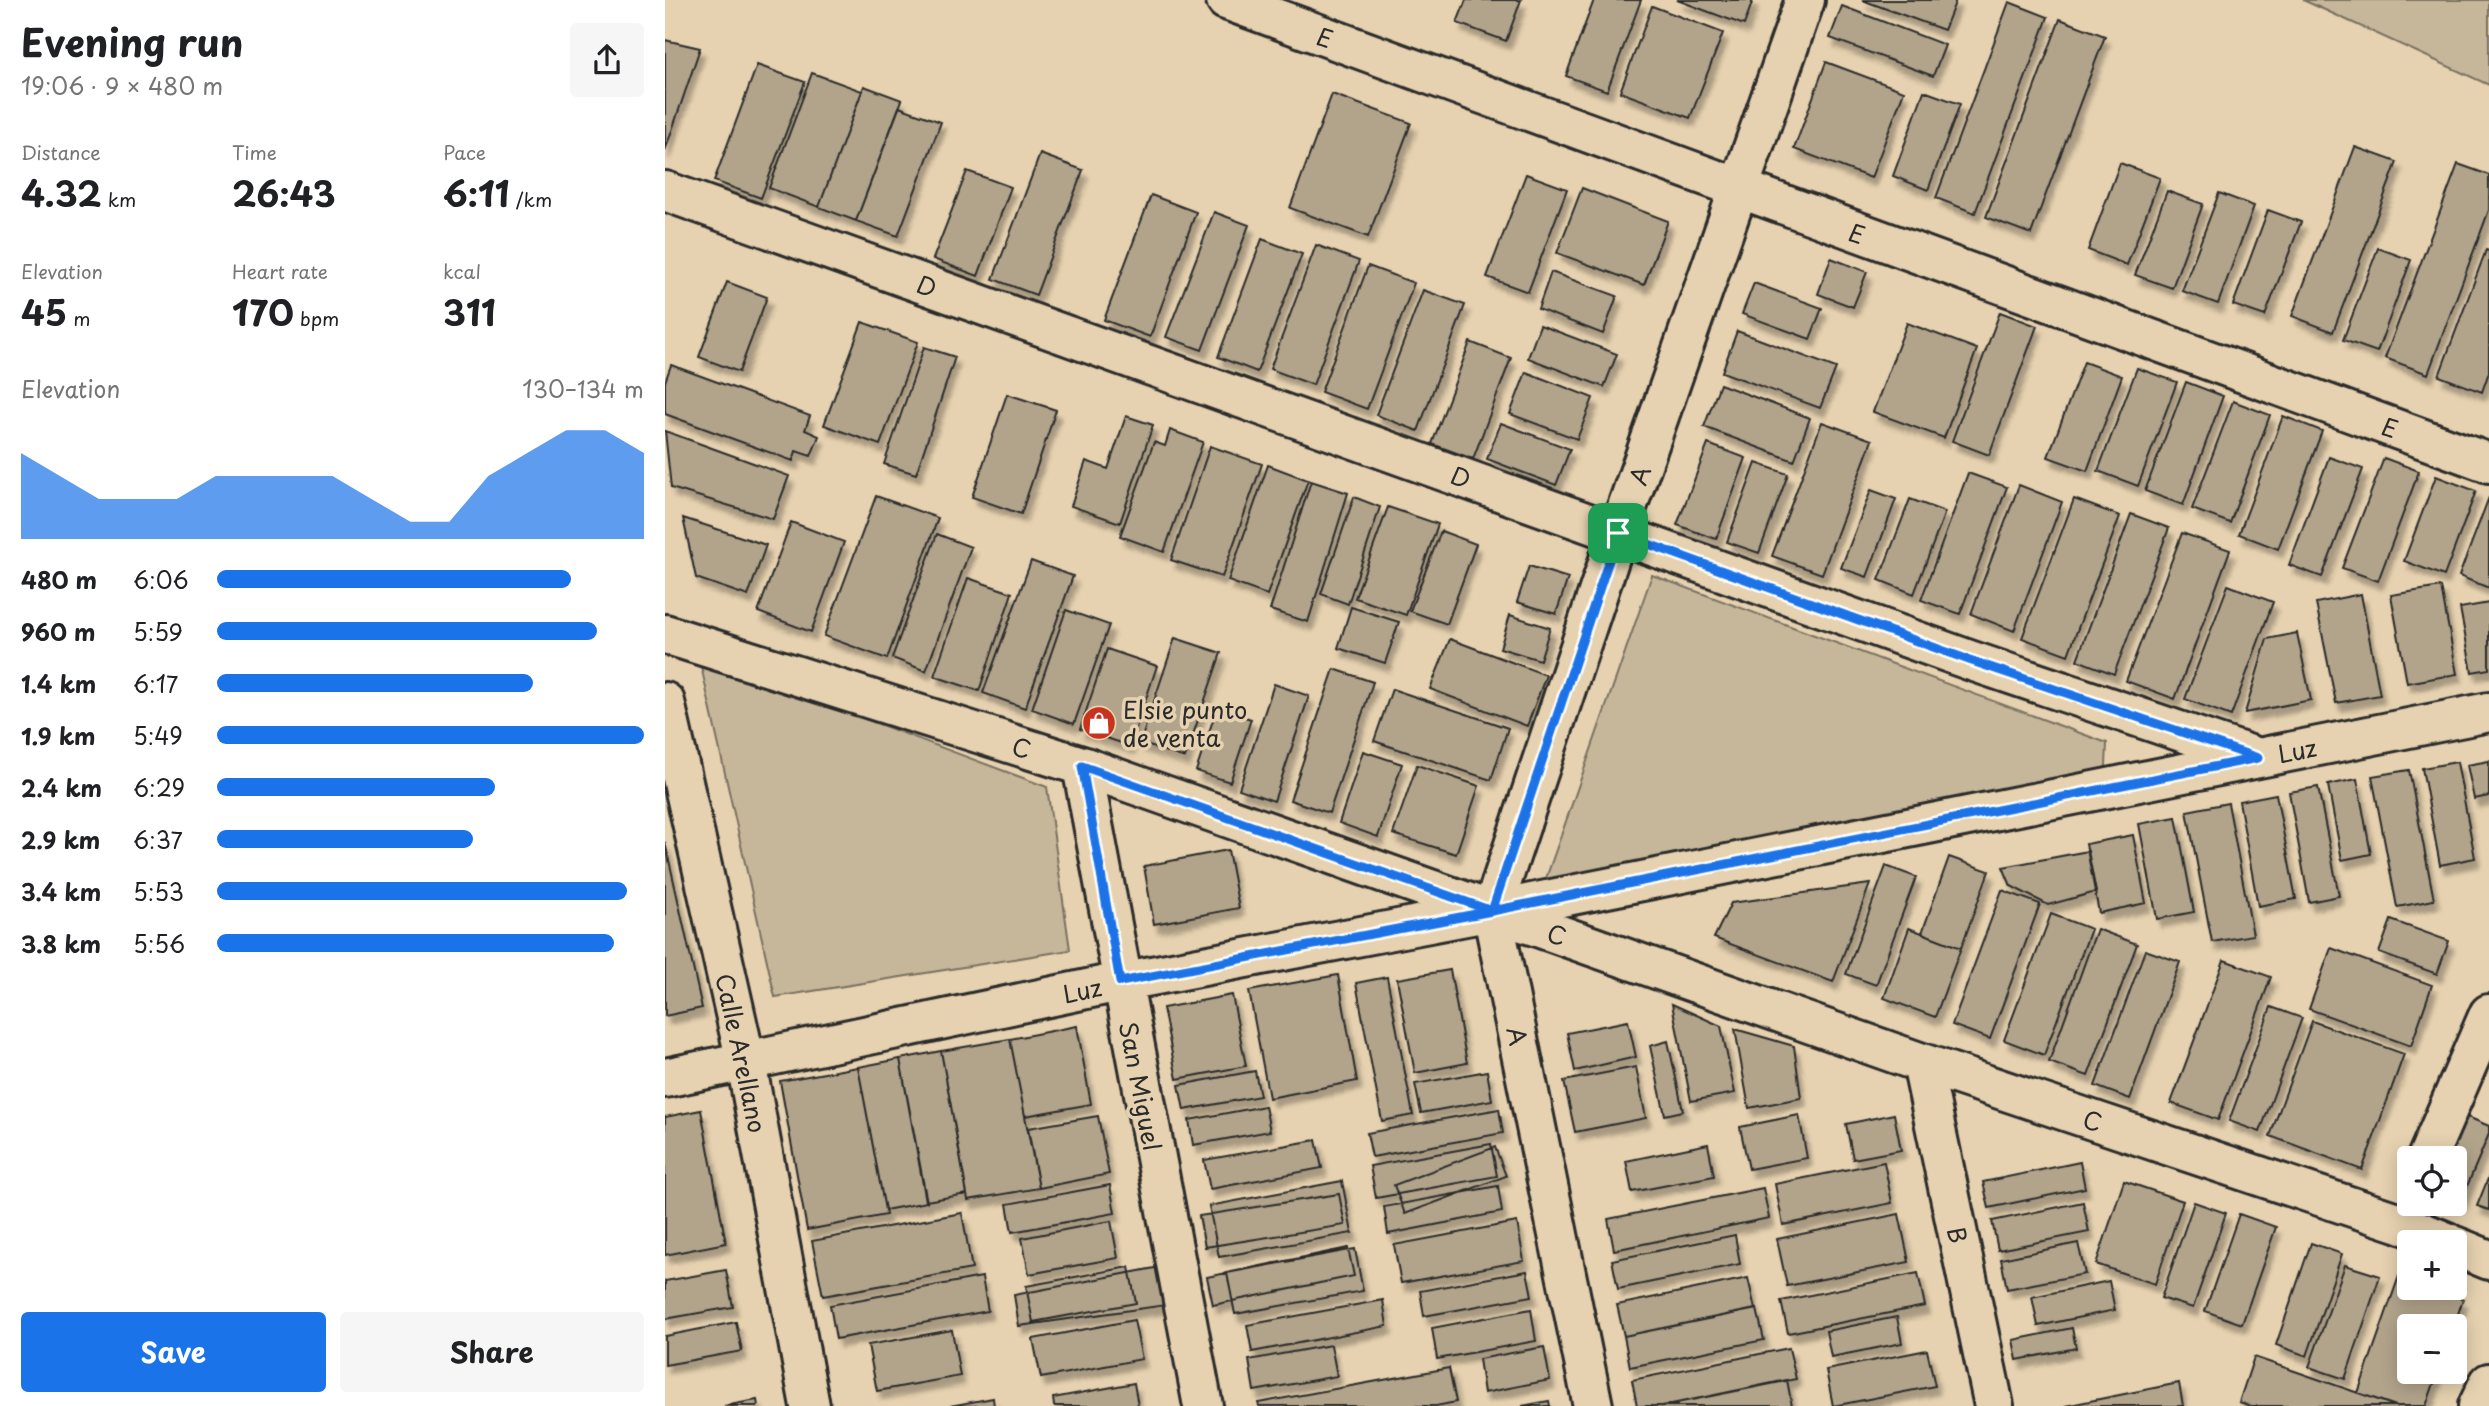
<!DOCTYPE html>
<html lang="en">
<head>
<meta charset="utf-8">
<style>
  :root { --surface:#fff; --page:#f6f6f6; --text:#202124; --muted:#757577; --accent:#1a73e8 }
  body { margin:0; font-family:"Playpen Sans",sans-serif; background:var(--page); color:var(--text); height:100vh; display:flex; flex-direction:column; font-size:26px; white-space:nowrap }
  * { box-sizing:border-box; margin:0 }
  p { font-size:23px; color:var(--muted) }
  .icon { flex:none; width:38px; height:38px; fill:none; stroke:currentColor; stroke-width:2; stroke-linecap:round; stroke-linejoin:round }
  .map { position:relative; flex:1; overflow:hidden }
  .details { display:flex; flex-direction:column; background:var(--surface); width:665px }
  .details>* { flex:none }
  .fabs { position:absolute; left:1732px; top:1146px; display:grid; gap:14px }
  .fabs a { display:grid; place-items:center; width:70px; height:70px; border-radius:7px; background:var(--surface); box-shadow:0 4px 18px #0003; font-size:35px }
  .pin { position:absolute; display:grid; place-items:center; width:60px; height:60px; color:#fff; margin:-30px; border-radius:14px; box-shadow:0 4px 10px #0006 }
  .round { display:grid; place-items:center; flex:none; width:74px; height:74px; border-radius:7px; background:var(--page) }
  .overview { display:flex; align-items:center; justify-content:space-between; height:119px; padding:0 21px }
  h1 { font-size:38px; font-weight:700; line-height:52px }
  .figures { display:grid; grid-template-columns:repeat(3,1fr); gap:10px; height:119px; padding:7px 21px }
  .figures div { display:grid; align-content:center }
  .figures b { font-size:35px; font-weight:700 }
  .figures small { font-size:19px; font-weight:400 }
  .figures p { font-size:19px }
  .chart { height:196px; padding:14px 21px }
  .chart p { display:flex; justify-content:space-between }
  .chart svg { width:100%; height:126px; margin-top:7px; fill:var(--accent); opacity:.7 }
  .action { display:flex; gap:14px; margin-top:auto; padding:14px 21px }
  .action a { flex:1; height:80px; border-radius:7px; background:var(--accent); color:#fff; font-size:28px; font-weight:700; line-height:80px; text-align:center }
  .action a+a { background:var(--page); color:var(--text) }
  ul { padding:0 21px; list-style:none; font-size:23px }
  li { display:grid; grid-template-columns:112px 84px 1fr; align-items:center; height:52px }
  li i { height:18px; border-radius:9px; background:var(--accent) }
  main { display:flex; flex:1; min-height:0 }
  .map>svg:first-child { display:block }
  .green { fill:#c7b79a; stroke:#797162; stroke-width:2 }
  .building { fill:#b2a48b; stroke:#2b2b2b; stroke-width:2; filter:url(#shadow) }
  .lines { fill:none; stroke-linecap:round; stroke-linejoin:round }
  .minor-casing { stroke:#2b2b2b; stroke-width:44 }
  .minor { stroke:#e6d2b0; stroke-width:38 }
  .route-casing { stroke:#fff; stroke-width:14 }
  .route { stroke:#1a73e8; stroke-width:9 }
  .labels { text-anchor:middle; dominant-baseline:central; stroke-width:7; stroke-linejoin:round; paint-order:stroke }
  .street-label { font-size:24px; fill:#2b2b2b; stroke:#e6d2b0 }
  .poi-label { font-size:24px; fill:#2b2b2b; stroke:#e6d2b0; text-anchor:start }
</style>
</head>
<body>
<main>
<section class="details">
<div class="overview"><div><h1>Evening run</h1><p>19:06 · 9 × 480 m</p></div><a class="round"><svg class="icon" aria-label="share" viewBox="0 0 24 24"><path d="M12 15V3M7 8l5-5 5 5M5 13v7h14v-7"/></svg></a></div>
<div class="figures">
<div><p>Distance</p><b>4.32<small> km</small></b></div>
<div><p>Time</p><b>26:43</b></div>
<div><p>Pace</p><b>6:11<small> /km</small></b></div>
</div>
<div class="figures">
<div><p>Elevation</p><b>45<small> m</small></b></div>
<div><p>Heart rate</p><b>170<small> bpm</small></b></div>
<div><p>kcal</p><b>311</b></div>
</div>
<div class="chart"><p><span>Elevation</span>130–134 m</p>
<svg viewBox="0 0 160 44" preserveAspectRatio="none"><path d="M0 44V14L10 22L20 30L30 30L40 30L50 22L60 22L70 22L80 22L90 30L100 38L110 38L120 22L130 14L140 6L150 6L160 14V44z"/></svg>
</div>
<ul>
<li><b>480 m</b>6:06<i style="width:83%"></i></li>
<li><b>960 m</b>5:59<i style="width:89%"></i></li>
<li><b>1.4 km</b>6:17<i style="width:74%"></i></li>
<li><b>1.9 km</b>5:49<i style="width:100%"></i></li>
<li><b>2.4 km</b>6:29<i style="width:65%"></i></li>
<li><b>2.9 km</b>6:37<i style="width:60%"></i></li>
<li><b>3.4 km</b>5:53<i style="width:96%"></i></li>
<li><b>3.8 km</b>5:56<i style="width:93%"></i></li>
</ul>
<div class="action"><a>Save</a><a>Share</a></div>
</section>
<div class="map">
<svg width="1824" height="1406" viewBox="0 0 1824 1406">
  <defs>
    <filter id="shadow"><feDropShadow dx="4.5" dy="8" stdDeviation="2" flood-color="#0004"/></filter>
  </defs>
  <rect width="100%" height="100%" fill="#e6d2b0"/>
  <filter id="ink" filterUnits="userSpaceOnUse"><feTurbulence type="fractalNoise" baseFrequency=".0143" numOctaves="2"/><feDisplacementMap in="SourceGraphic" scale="14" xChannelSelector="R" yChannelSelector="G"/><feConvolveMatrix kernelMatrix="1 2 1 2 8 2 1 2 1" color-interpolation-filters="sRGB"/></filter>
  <g filter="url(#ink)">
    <path class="green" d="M 1638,0 L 1824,0 L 1824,85 Z
      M 987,575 L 1442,743 L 1441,766 L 1423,786 L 877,890 Z
      M 34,657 L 382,787 L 405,950 L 110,997 Z"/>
    <path class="building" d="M 801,0 L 856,0 L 841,41 L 792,23 Z
      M 929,0 L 976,0 L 942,91 L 901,76 Z
      M 1012,0 L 1088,0 L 1079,25 Z
      M 1197,0 L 1291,0 L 1279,30 Z
      M 1344,2 L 1383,17 L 1310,213 L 1271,198 Z
      M 987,6 L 1058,33 L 1025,118 L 955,92 Z
      M 1177,6 L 1280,45 L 1268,76 L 1165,38 Z
      M 1395,19 L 1440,36 L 1366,234 L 1321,217 Z
      M 0,40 L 35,48 L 0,151 Z
      M 1161,62 L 1239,91 L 1206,178 L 1129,149 Z
      M 92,65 L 140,82 L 96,198 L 49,181 Z
      M 147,73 L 197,91 L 154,207 L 104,188 Z
      M 199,86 L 237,100 L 191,221 L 154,207 Z
      M 1259,91 L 1295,104 L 1263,190 L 1228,176 Z
      M 667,94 L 746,123 L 703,237 L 625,208 Z
      M 234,107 L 276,122 L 233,236 L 191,221 Z
      M 1690,147 L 1732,162 L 1668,332 L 1627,316 Z
      M 375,154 L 418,170 L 371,295 L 328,279 Z
      M 1455,163 L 1495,178 L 1462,265 L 1423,250 Z
      M 1793,164 L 1824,175 L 1824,210 L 1763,374 L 1720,358 Z
      M 302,171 L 346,187 L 313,276 L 268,259 Z
      M 861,174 L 902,189 L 863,292 L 822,277 Z
      M 917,188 L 1003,221 L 979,285 L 892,253 Z
      M 1502,191 L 1538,204 L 1507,288 L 1470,275 Z
      M 1554,193 L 1589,206 L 1553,304 L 1517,291 Z
      M 486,195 L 531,212 L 485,337 L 439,320 Z
      M 1603,210 L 1636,222 L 1600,316 L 1568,305 Z
      M 549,212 L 584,225 L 537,350 L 501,337 Z
      M 597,239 L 637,254 L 592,372 L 553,357 Z
      M 651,245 L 694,261 L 648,385 L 605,369 Z
      M 1713,248 L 1746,260 L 1712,352 L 1678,340 Z
      M 1821,250 L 1824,251 L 1824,372 L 1817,392 L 1774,376 Z
      M 1166,258 L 1202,272 L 1188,307 L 1153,294 Z
      M 703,266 L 749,283 L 702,409 L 656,392 Z
      M 886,272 L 952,296 L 938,334 L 873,309 Z
      M 62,282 L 102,297 L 74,372 L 34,357 Z
      M 1089,283 L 1157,308 L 1145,339 L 1077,314 Z
      M 758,290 L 800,305 L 753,431 L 711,415 Z
      M 1335,312 L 1372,326 L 1324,455 L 1287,441 Z
      M 197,322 L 253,342 L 215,445 L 159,425 Z
      M 1242,323 L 1312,349 L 1279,438 L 1208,412 Z
      M 875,325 L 952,354 L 939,387 L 863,358 Z
      M 1072,331 L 1171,368 L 1155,408 L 1057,372 Z
      M 805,342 L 846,358 L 808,459 L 767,444 Z
      M 259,347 L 290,357 L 251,474 L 219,464 Z
      M 1419,362 L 1457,376 L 1422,471 L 1383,457 Z
      M 6,365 L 145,416 L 140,430 L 154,436 L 146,456 L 131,451 L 128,461 L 0,414 L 0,382 Z
      M 1472,368 L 1512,382 L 1473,486 L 1433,471 Z
      M 861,372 L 928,398 L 912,439 L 845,414 Z
      M 1521,382 L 1558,396 L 1518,505 L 1480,491 Z
      M 1055,384 L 1145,418 L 1129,461 L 1039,427 Z
      M 342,394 L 391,410 L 356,514 L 307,497 Z
      M 1568,401 L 1605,415 L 1565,523 L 1527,509 Z
      M 461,416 L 488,425 L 455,523 L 406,506 L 421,461 L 443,469 Z
      M 1618,416 L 1657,431 L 1613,549 L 1574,534 Z
      M 1157,422 L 1207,440 L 1157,574 L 1107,556 Z
      M 836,423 L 905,449 L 891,485 L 822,459 Z
      M 505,430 L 538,442 L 499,552 L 455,536 L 489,442 L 500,446 Z
      M 0,431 L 124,476 L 108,519 L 6,488 Z
      M 1043,444 L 1081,458 L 1051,539 L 1012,525 Z
      M 545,446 L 597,464 L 557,577 L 506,560 Z
      M 1664,457 L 1698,469 L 1657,577 L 1624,565 Z
      M 1719,458 L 1754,471 L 1713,581 L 1677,568 Z
      M 1091,463 L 1123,474 L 1094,553 L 1062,542 Z
      M 603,465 L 643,480 L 602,595 L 563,581 Z
      M 1303,473 L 1342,487 L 1295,614 L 1256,600 Z
      M 1771,476 L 1811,491 L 1779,576 L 1739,561 Z
      M 646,481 L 683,493 L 643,622 L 605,610 Z
      M 1354,485 L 1397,502 L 1349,631 L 1306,614 Z
      M 1206,490 L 1231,499 L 1202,577 L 1176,568 Z
      M 211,496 L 273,518 L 222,659 L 159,636 Z
      M 689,497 L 715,507 L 683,604 L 656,594 Z
      M 1824,497 L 1824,588 L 1794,576 Z
      M 1245,499 L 1280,512 L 1249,594 L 1214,580 Z
      M 1409,499 L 1455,516 L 1403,655 L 1357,638 Z
      M 723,507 L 773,524 L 741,615 L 690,598 Z
      M 1466,514 L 1504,528 L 1449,674 L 1412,660 Z
      M 18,518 L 101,545 L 83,596 L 31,578 Z
      M 126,522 L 179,542 L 146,632 L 93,612 Z
      M 776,531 L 811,544 L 782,624 L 745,611 Z
      M 1517,533 L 1565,550 L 1510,699 L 1461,681 Z
      M 272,534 L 306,547 L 261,671 L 227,658 Z
      M 366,561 L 408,576 L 360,708 L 318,693 Z
      M 864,566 L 903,578 L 891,614 L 852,602 Z
      M 303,578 L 347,593 L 314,691 L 269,676 Z
      M 1563,585 L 1608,602 L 1566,716 L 1520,699 Z
      M 1776,587 L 1792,674 L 1742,683 L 1726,595 Z
      M 1696,594 L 1715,695 L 1671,703 L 1651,603 Z
      M 1824,603 L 1824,669 L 1807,672 L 1795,608 Z
      M 686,607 L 734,622 L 720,663 L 673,648 Z
      M 401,610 L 444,625 L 409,724 L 367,709 Z
      M 845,615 L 885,628 L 875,660 L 835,648 Z
      M 1632,633 L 1646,700 L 1580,713 L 1602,639 Z
      M 510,638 L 556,653 L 520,758 L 475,743 Z
      M 785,639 L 881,675 L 862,726 L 765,689 Z
      M 442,649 L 492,666 L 465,746 L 415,729 Z
      M 669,669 L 708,682 L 664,813 L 625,800 Z
      M 609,684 L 644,696 L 609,801 L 574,789 Z
      M 727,689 L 843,728 L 826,780 L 709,741 Z
      M 552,708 L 586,719 L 565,782 L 531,771 Z
      M 698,751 L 737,764 L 713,837 L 674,823 Z
      M 1824,761 L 1824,796 L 1809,799 L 1802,765 Z
      M 1792,762 L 1810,858 L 1775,865 L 1757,768 Z
      M 752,765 L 814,786 L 791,854 L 728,834 Z
      M 1744,770 L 1769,900 L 1732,907 L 1707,776 Z
      M 1692,779 L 1706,854 L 1677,860 L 1663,785 Z
      M 1653,787 L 1674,896 L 1644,902 L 1624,792 Z
      M 1611,794 L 1631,899 L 1593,906 L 1574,801 Z
      M 1563,803 L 1588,935 L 1547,942 L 1522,811 Z
      M 1511,817 L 1529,912 L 1492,919 L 1474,824 Z
      M 1468,835 L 1481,903 L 1434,913 L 1421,844 Z
      M 0,842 L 37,1008 L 0,1016 Z
      M 563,850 L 574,908 L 489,924 L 479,866 Z
      M 1423,851 L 1431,892 L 1383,905 L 1346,886 L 1338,867 Z
      M 1284,857 L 1324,871 L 1296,948 L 1257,933 Z
      M 1221,866 L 1251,877 L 1211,985 L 1181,974 Z
      M 1205,884 L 1168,982 L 1049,938 L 1066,903 Z
      M 1337,890 L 1375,904 L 1325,1039 L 1287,1025 Z
      M 1386,914 L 1426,929 L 1379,1055 L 1339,1040 Z
      M 1726,920 L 1784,941 L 1772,974 L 1714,953 Z
      M 1244,928 L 1296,948 L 1270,1017 L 1219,998 Z
      M 1432,929 L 1472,944 L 1423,1076 L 1384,1062 Z
      M 1666,948 L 1767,985 L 1746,1046 L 1644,1009 Z
      M 1480,950 L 1515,962 L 1465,1099 L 1430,1086 Z
      M 1559,960 L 1606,977 L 1553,1120 L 1506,1103 Z
      M 785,970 L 802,1063 L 750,1073 L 732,979 Z
      M 673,975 L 692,1081 L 604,1098 L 584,991 Z
      M 722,977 L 748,1115 L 717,1121 L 691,983 Z
      M 567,995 L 581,1066 L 512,1079 L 498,1008 Z
      M 1007,1004 L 1056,1026 L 1070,1093 L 1026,1101 Z
      M 1606,1007 L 1637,1018 L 1595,1132 L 1564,1121 Z
      M 963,1021 L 971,1057 L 910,1071 L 902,1033 Z
      M 1647,1021 L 1739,1054 L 1697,1170 L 1605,1136 Z
      M 412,1026 L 426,1104 L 360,1116 L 345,1039 Z
      M 1070,1029 L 1129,1046 L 1136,1098 L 1084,1108 Z
      M 345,1039 L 374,1188 L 303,1200 L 276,1051 Z
      M 1003,1041 L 1018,1111 L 1000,1115 L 985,1046 Z
      M 276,1051 L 302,1194 L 261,1201 L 235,1059 Z
      M 235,1059 L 262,1202 L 220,1210 L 193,1067 Z
      M 193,1067 L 221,1215 L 142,1230 L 115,1081 Z
      M 971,1067 L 981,1118 L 910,1132 L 899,1081 Z
      M 590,1071 L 595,1096 L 519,1110 L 514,1085 Z
      M 822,1071 L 827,1100 L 756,1113 L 750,1084 Z
      M 600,1106 L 605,1131 L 528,1145 L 524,1120 Z
      M 834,1109 L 838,1133 L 707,1157 L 702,1133 Z
      M 36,1110 L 61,1243 L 0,1255 L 0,1117 Z
      M 1229,1114 L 1236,1150 L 1188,1159 L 1181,1124 Z
      M 1134,1115 L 1142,1158 L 1084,1169 L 1075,1127 Z
      M 1798,1115 L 1824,1126 L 1824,1134 L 1795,1203 L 1790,1201 L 1790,1158 L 1780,1158 Z
      M 433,1116 L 444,1174 L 374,1188 L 363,1128 Z
      M 651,1140 L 657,1168 L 545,1189 L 539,1160 Z
      M 826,1144 L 832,1176 L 711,1198 L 705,1166 Z
      M 1043,1144 L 1049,1176 L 967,1192 L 961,1161 Z
      M 830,1147 L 841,1176 L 740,1214 L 729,1185 Z
      M 1219,1162 L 1227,1203 L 1118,1225 L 1110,1184 Z
      M 1415,1162 L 1420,1188 L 1324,1208 L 1318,1182 Z
      M 1824,1176 L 1824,1210 L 1812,1206 Z
      M 677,1181 L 687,1233 L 554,1257 L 544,1206 Z
      M 1459,1181 L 1518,1201 L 1490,1284 L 1431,1264 Z
      M 445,1185 L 450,1213 L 347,1232 L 342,1204 Z
      M 833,1186 L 837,1212 L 723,1234 L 719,1207 Z
      M 1098,1188 L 1104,1218 L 949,1250 L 943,1219 Z
      M 674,1194 L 680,1225 L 540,1247 L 534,1216 Z
      M 1418,1202 L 1424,1232 L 1333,1250 L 1327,1221 Z
      M 1529,1202 L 1561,1213 L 1528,1308 L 1496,1298 Z
      M 297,1213 L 307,1269 L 158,1296 L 147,1241 Z
      M 1234,1214 L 1244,1262 L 1122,1286 L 1112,1239 Z
      M 1574,1214 L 1611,1227 L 1577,1324 L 1540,1311 Z
      M 446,1221 L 453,1258 L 364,1274 L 357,1238 Z
      M 852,1222 L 859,1261 L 736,1283 L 729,1245 Z
      M 1070,1235 L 1075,1264 L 953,1289 L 947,1260 Z
      M 1413,1243 L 1420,1274 L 1342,1289 L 1336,1259 Z
      M 1646,1243 L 1677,1254 L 1642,1356 L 1611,1345 Z
      M 683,1248 L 689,1276 L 548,1305 L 542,1277 Z
      M 690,1249 L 698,1291 L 570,1314 L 562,1273 Z
      M 1680,1265 L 1715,1276 L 1680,1379 L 1644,1367 Z
      M 464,1267 L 471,1303 L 368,1322 L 361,1286 Z
      M 495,1267 L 501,1305 L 354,1326 L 349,1295 Z
      M 61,1270 L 68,1307 L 0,1319 L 0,1281 Z
      M 862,1271 L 867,1296 L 759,1316 L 755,1291 Z
      M 1253,1273 L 1260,1306 L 1123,1333 L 1116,1301 Z
      M 1734,1276 L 1745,1280 L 1745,1288 L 1767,1288 L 1798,1299 L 1789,1326 L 1745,1326 L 1745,1372 L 1773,1372 L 1761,1406 L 1730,1406 L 1693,1393 Z
      M 317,1277 L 323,1311 L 171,1339 L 165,1305 Z
      M 1083,1278 L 1090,1309 L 959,1336 L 952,1305 Z
      M 1444,1281 L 1450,1310 L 1373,1326 L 1367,1297 Z
      M 718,1300 L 722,1326 L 587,1352 L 582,1325 Z
      M 866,1309 L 871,1341 L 772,1359 L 767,1328 Z
      M 1092,1309 L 1099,1340 L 965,1367 L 959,1336 Z
      M 1232,1317 L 1237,1343 L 1166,1357 L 1161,1331 Z
      M 469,1320 L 477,1359 L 376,1378 L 368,1339 Z
      M 71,1322 L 77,1351 L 0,1365 L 0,1336 Z
      M 1407,1328 L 1411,1348 L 1352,1360 L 1348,1340 Z
      M 287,1330 L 295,1376 L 212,1391 L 203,1345 Z
      M 666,1345 L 672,1376 L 589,1391 L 584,1360 Z
      M 879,1347 L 885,1380 L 819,1393 L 814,1359 Z
      M 1124,1348 L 1131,1379 L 997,1406 L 972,1406 L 967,1380 Z
      M 1262,1350 L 1270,1386 L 1168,1406 L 1161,1370 Z
      M 1589,1357 L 1731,1406 L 1586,1406 L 1574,1402 Z
      M 784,1368 L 791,1402 L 771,1406 L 594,1406 L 593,1403 Z
      M 1122,1380 L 1127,1406 L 997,1406 Z
      M 469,1383 L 473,1406 L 389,1406 L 388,1398 Z
      M 1514,1383 L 1518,1406 L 1400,1406 Z
      M 328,1398 L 329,1406 L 285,1406 Z
      M 92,1400 L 93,1406 L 59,1406 Z
      M 884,1401 L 885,1406 L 857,1406 Z"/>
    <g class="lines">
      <g class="minor-casing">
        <path id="minor" d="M 561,0 L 1824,463
          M 0,191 L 1304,660 L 1591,757
          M 0,634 L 417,766 L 1257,1063 L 1735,1223 L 1782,1242
          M 0,702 L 81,1062 L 145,1406
          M 417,766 L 538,1406
          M 1257,1063 L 1329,1406
          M 0,1078 L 455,982 L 827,911 L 1824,712
          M 1762,1158 L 1824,1014
          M 1790,1246 L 1824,1260
          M 928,1406 L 827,911 L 953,533 L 1140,0
          M 1813,1406 L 1824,1383"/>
      </g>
      <use href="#minor" class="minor"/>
    </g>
  </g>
  <g class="lines" filter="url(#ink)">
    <g class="route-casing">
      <path id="route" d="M 953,533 L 827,911 L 455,982 L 417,766 L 827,911 L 1593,758 L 1304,660 L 953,533"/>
    </g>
    <use href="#route" class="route"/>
  </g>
  <defs>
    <g id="shop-disc" transform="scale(1.75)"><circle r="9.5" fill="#c8321e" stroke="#e6d2b0"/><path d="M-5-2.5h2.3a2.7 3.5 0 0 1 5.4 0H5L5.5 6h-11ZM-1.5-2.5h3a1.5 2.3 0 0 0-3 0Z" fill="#fff"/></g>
  </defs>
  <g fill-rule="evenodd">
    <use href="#shop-disc" x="434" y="723"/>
  </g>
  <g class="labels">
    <g class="street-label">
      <text transform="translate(660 37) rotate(20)">E</text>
      <text transform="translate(1192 233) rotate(20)">E</text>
      <text transform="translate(262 285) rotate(20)">D</text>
      <text transform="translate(1725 427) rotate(20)">E</text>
      <text transform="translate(974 475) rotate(-71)">A</text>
      <text transform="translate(796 476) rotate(20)">D</text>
      <text transform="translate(357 747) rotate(18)">C</text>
      <text transform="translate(1632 750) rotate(-11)">Luz</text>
      <text transform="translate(892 934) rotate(20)">C</text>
      <text transform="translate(417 990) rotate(-12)">Luz</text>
      <text transform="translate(853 1036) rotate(78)">A</text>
      <text transform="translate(77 1053) rotate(78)">Calle Arellano</text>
      <text transform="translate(476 1086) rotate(79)">San Miguel</text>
      <text transform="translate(1428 1120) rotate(18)">C</text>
      <text transform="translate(1293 1235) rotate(78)">B</text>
    </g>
    <g class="poi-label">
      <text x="458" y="709">Elsie punto<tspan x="458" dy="28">de venta</tspan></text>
    </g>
  </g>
</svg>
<div class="fabs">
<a><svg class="icon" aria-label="locate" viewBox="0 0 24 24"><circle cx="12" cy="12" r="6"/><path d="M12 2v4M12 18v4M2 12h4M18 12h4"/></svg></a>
<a>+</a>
<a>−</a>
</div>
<div class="pin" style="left:953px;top:533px;background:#1e9e55"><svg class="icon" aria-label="arrive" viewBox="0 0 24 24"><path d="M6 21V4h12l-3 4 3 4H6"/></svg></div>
</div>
</main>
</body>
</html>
